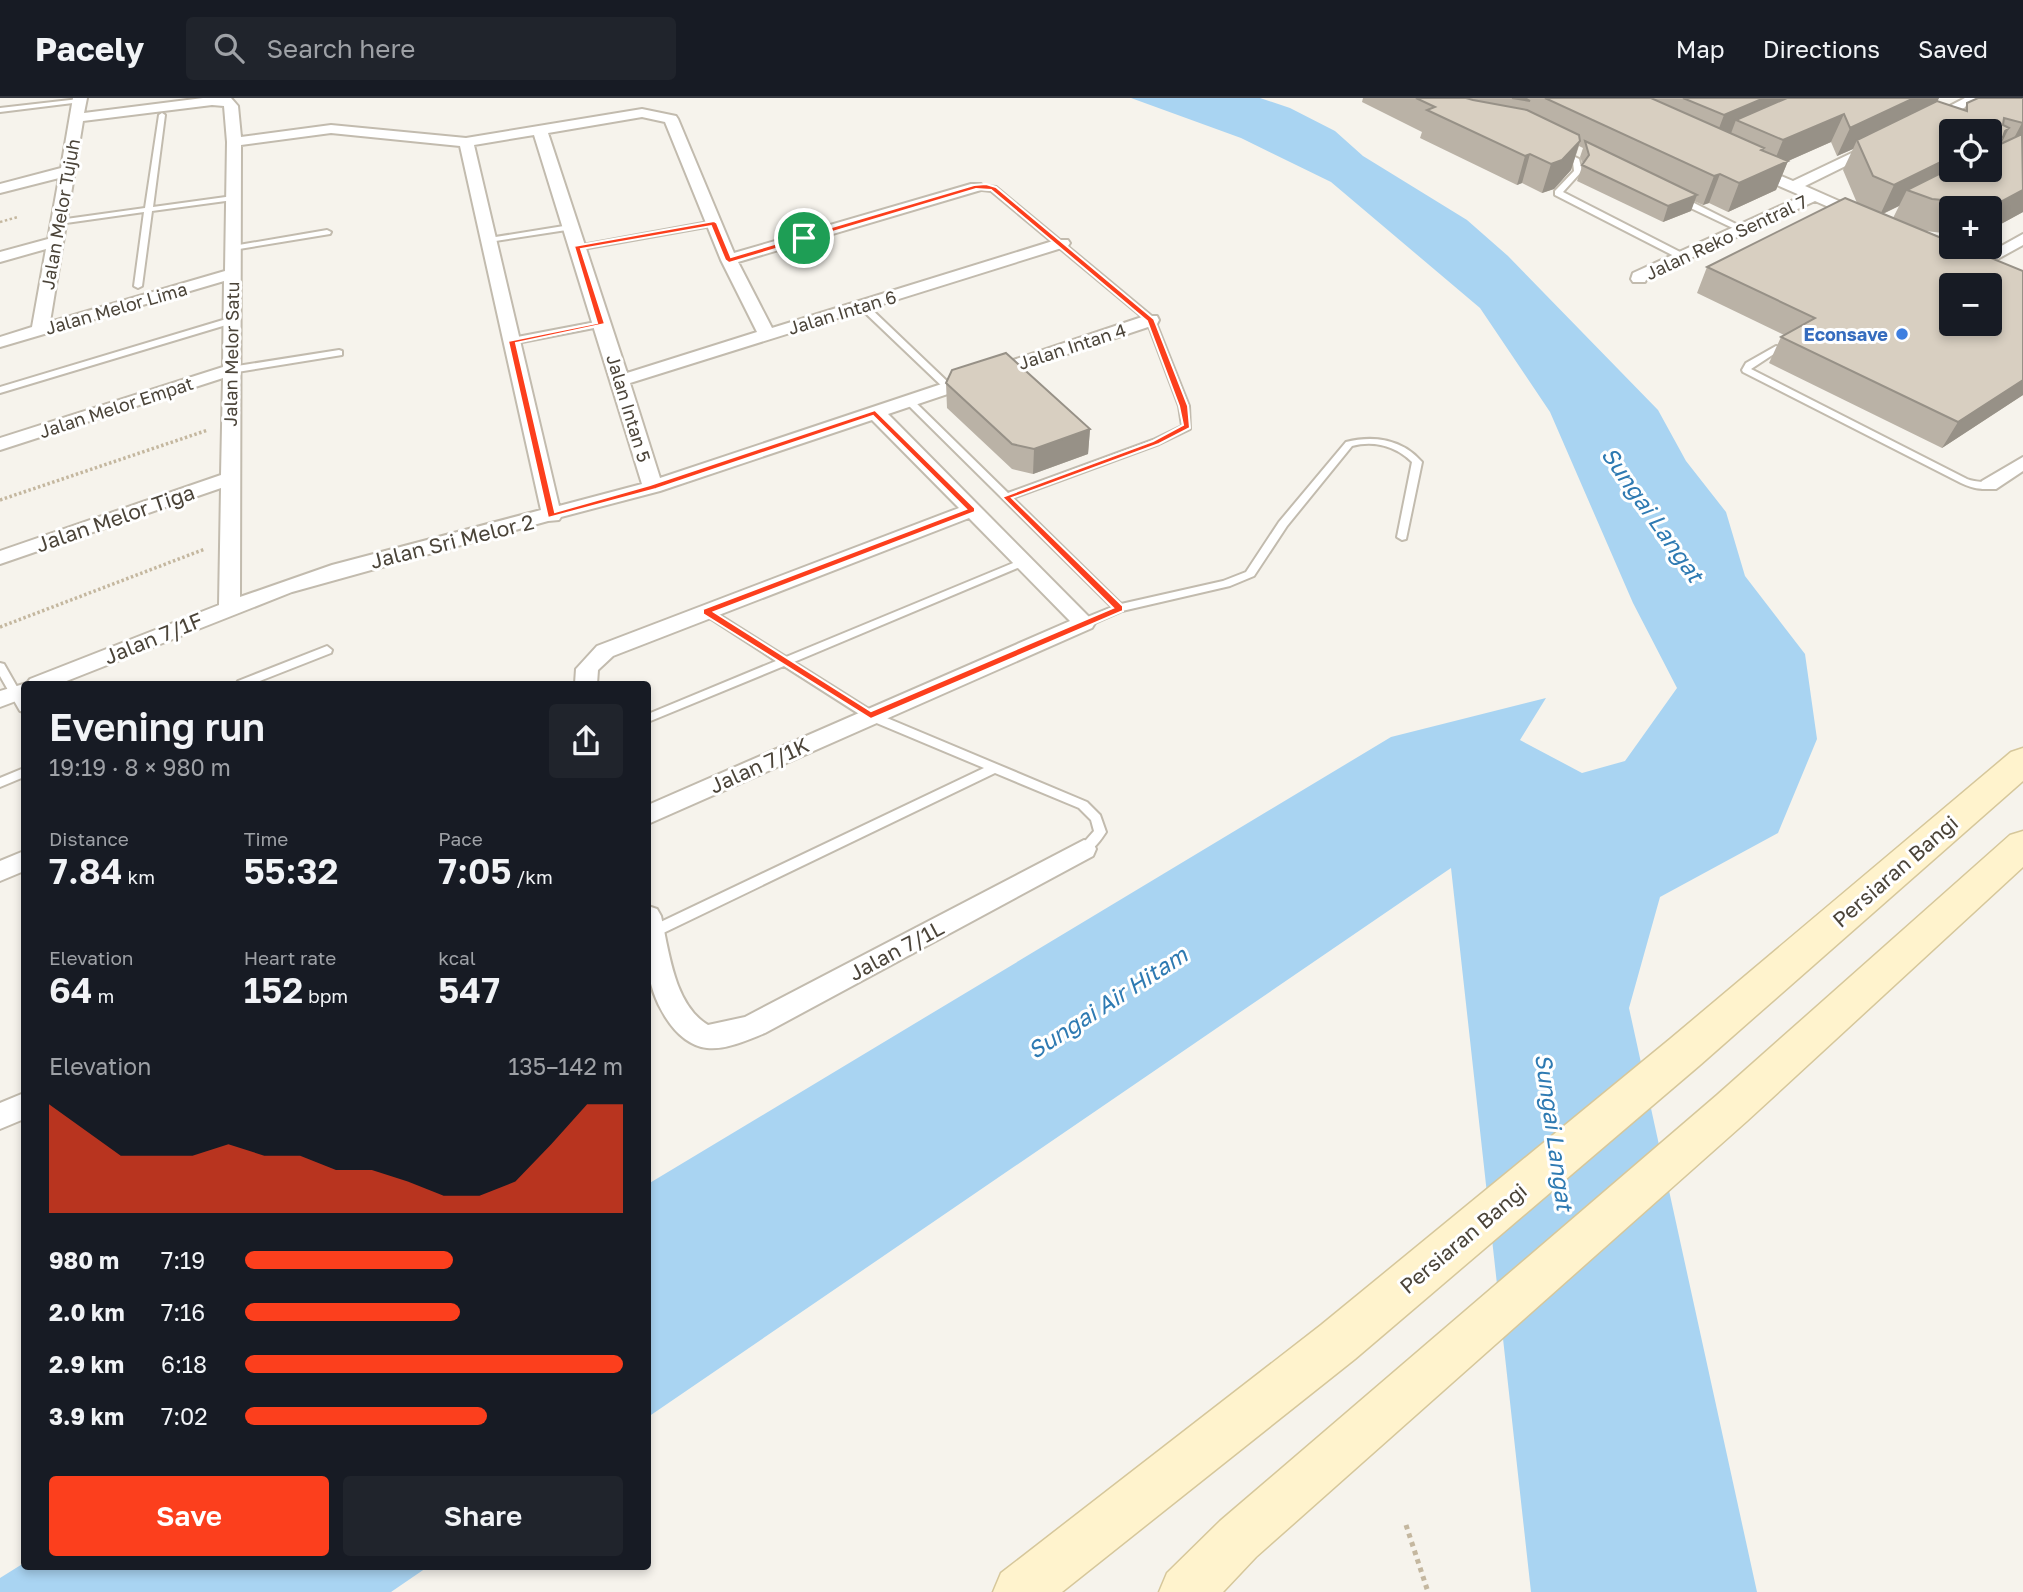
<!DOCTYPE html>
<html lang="en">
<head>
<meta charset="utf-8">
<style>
  :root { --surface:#171b24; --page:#20242c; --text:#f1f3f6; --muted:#9ea1a6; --line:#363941; --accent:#fc3f1d }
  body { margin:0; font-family:"Golos Text",sans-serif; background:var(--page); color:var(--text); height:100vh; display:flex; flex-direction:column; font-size:26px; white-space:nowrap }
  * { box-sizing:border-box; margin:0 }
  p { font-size:23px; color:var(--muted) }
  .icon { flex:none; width:38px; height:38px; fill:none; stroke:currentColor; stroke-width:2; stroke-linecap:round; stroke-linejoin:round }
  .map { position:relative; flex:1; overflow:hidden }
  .details { position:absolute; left:21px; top:583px; width:630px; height:889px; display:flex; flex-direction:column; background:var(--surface); border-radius:7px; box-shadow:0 4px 10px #0003 }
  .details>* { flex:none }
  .buttons { position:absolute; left:1939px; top:21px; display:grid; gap:14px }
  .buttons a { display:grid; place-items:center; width:63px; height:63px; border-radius:7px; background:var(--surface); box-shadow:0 4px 10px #0003; font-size:35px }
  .pin { position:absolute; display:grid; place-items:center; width:60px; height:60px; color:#fff; margin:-30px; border:4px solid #fff; border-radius:50%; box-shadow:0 2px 7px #0007 }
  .round { display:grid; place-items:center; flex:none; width:74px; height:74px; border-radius:7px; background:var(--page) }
  .summary { display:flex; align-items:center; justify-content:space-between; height:119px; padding:0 28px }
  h1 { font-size:38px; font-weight:600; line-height:52px }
  .stats { display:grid; grid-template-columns:repeat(3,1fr); gap:10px; height:119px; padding:7px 28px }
  .stats div { display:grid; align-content:center }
  .stats b { font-size:35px; font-weight:600 }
  .stats small { font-size:19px; font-weight:400 }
  .stats p { font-size:19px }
  .chart { height:196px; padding:14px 28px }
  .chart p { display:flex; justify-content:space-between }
  .chart svg { width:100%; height:126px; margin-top:7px; fill:var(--accent); opacity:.7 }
  .action { display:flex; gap:14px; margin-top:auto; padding:14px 28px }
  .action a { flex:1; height:80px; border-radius:7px; background:var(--accent); color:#fff; font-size:28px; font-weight:600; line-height:80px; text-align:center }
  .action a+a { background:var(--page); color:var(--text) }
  ul { padding:0 28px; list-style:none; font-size:23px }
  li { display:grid; grid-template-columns:112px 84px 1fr; align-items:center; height:52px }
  li i { height:18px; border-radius:9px; background:var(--accent) }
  header { display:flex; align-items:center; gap:42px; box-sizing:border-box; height:98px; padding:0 35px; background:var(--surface); border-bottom:2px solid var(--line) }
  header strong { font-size:33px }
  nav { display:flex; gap:38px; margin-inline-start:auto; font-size:24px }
  .search { width:490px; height:63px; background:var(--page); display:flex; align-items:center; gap:18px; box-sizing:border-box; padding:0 24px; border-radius:7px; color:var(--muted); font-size:26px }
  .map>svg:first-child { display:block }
  .water { fill:#a9d4f2 }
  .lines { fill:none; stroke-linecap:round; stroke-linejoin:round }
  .lane-casing { stroke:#c2bbae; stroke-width:4 }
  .street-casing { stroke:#c2bbae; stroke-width:4 }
  .secondary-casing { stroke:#d6c79b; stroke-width:3 }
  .path-far2 { stroke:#c4b79f; stroke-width:2.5; stroke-dasharray:2.5 2.5; stroke-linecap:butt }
  .path-far1 { stroke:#c4b79f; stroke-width:3.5; stroke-dasharray:2.5 2.5; stroke-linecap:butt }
  .path { stroke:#c4b79f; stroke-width:5; stroke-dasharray:4.5 4.5; stroke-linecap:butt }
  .lane { fill:#fff; fill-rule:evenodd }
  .street { fill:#fff; fill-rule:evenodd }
  .secondary { fill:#fff3cd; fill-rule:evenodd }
  .wall { fill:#bab2a6; fill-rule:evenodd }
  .shaded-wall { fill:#979187 }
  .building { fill:#d8cfc1; stroke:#979187; stroke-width:2; fill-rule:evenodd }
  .route { fill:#fc3f1d; stroke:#fff; stroke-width:2; fill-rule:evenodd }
  .shop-dot { fill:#3f7fe0; stroke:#fff; stroke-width:2.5 }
  .labels { text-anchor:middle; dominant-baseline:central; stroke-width:6; stroke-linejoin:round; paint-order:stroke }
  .far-street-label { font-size:18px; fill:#4b4439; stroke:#fff }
  .far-shop-label { font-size:18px; font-weight:bold; fill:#366cbe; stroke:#fff; text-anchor:end }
  .street-label { font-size:21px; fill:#4b4439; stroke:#fff }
  .water-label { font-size:23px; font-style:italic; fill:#2e7ab2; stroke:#fff }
</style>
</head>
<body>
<header>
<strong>Pacely</strong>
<div class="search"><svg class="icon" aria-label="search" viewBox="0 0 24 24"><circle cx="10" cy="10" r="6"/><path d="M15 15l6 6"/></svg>Search here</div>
<nav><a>Map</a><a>Directions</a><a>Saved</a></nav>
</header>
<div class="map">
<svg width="2023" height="1494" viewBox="0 0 2023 1494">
  <rect width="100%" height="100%" fill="#f6f3ec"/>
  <path class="water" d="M 1131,0 L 1260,0 L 1290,10 L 1335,33 L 1363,58 L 1467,122 L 1508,158 L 1658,312 L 1686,363 L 1726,414 L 1745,478 L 1805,556 L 1817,641 L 1778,735 L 1660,799 L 1629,910 L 1757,1494 L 1531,1494 L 1451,770 L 648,1319 L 648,1086 L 1391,639 L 1546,600 L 1520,642 L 1582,675 L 1625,663 L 1677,590 L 1633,505 L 1550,314 L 1480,210 L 1331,84 L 1241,40 Z
    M 24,1465 L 24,1468 L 429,1468 L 391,1494 L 0,1494 L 0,1480 Z"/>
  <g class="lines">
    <g class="lane-casing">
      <path id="lane" d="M 79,1 L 82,3 L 81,4 L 0,14 L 0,10 Z
        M 162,15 L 165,17 L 153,109 L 233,98 L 237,100 L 233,102 L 152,113 L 142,188 L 138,190 L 134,188 L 144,114 L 59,126 L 55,124 L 59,122 L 145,110 L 159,17 Z
        M 1557,53 L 1563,53 L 1579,61 L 1582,73 L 1563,94 L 1684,156 L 1684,160 L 1678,160 L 1555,97 L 1555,93 L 1574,73 L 1573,64 L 1557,57 Z
        M 973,87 L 996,89 L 1154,220 L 1189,308 L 1190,331 L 1159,346 L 1013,400 L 1121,506 L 1223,483 L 1246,474 L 1279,424 L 1346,344 C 1374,337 1402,341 1422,364 L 1406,441 L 1402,442 L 1397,439 L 1412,364 C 1396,348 1374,342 1352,348 L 1287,428 L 1254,478 L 1230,488 L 1122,513 L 1088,528 L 1080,528 L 1079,525 L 1080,522 L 1112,509 L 904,303 L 909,300 L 912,301 L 1008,395 L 1153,342 L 1182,328 L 1179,308 L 1147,223 L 991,93 L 973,91 Z
        M 1676,99 L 1682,99 L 1746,131 L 1739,133 L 1676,103 Z
        M 714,123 L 717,123 L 717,127 L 577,152 L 573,150 L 577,148 Z
        M 570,127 L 573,127 L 573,131 L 489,144 L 485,142 L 489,140 Z
        M 327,132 L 331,134 L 330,136 L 233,152 L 229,150 L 233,148 Z
        M 859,205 L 865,205 L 951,287 L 951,291 L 945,291 L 859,209 Z
        M 233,219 L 237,222 L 236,224 L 0,295 L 0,289 Z
        M 601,223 L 605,226 L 604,228 L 512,246 L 508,243 L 512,240 Z
        M 1776,248 L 1783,250 L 1751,271 L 1967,381 C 1976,385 1989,383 1994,387 C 1983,394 1972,390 1961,385 L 1743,274 L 1742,272 L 1746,265 Z
        M 339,252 L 342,253 L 342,257 L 231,275 L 227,272 L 231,269 Z
        M 1023,461 L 1027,462 L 1027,466 L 794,564 L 875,615 L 1087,704 L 1100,717 L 1106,734 C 1100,743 1091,757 1080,754 L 1078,751 L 1094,733 L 1091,722 L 1079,710 L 995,675 L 657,838 L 648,838 L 648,830 L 984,670 L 867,621 L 784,568 L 648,624 L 648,616 L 776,563 L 702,515 L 701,513 L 702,511 L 710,511 L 786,559 Z
        M 327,548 L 332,552 L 331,555 L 252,586 L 236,586 L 238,583 Z
        M 0,565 L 4,566 L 24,601 L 24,614 L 20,613 L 0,578 Z
        M 24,670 L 24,679 L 0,689 L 0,680 Z"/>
    </g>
    <g class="street-casing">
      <path id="street" d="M 73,0 L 87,0 L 84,15 L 203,0 L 231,0 L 238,8 L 241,39 L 331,27 L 466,40 L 642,11 L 676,18 L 678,21 L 734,155 L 971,86 L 981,86 L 983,89 L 981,92 L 738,164 L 772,230 L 1056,142 L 1068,142 L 1070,145 L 1068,148 L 630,285 L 660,380 L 1145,218 L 1157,218 L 1159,222 L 1157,226 L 888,316 L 1095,525 L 1092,530 L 648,726 L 648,707 L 1070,523 L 969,420 L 613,558 L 598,572 L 597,586 L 575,586 L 576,571 L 597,548 L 959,410 L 872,322 L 660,393 L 561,419 L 559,422 L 548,423 L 292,494 L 59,586 L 24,586 L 24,600 L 0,609 L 0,593 L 27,585 L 30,581 L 219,507 L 221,390 L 0,466 L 0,453 L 221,377 L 223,280 L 0,352 L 0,340 L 223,269 L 224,183 L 0,249 L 0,239 L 32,229 L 46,151 L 0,164 L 0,154 L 48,141 L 59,80 L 0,95 L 0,86 L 61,70 ZM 212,7 L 224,8 L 227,44 L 225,173 L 50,224 L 83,23 ZM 642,19 L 665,24 L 721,162 L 757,234 L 627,275 L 548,35 ZM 331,35 L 460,48 L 541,412 L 332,467 L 240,499 L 241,47 ZM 534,37 L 642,386 L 559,408 L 474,47 Z
        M 1965,0 L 1983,0 L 1931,27 L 1926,28 L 1919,24 Z
        M 1877,43 L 1884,47 L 1882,50 L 1805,88 L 1866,115 L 1869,118 L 1866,121 L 1856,121 L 1815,103 L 1647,180 L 1645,184 L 1633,184 L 1631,181 L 1633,175 L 1802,98 L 1745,73 L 1743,70 L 1745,67 L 1755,67 L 1793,83 Z
        M 2023,136 L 2023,147 L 1983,169 L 1971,169 L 1969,166 Z
        M 2023,359 L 2023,373 L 1996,391 L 1982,391 L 1979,387 L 1982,383 Z
        M 1084,742 L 1093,744 L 1096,751 L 1093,758 L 765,935 C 747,942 726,952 707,950 C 673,946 650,899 648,868 C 646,848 648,828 648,808 L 657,811 L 661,818 C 669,853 674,907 708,927 L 745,919 Z
        M 24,753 L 24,773 L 0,783 L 0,763 Z
        M 24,995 L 24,1021 L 0,1031 L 0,1005 Z"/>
    </g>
    <g class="secondary-casing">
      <path id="secondary" d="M 2023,650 L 2023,683 L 1700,967 L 1355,1261 L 1062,1494 L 993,1494 L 1001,1475 L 1321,1227 L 1670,941 L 2011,654 Z
        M 2023,733 L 2023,769 L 1747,1023 L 1256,1459 L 1223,1494 L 1159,1494 L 1167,1475 L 1220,1423 L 1717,997 L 2010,737 Z"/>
    </g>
    <path class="path-far2" d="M 0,124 L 18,119"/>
    <path class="path-far1" d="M 0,402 L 208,332
      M 0,529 L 205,451"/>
    <path class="path" d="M 1406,1427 L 1428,1494"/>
    <use href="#lane" class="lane"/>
    <use href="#street" class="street"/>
    <use href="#secondary" class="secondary"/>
  </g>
  <path class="wall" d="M 1363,0 L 1939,0 L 1937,3 L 1964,12 L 1967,5 L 2023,0 L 2023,114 L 1990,132 L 1990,110 L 1951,110 L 1951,136 L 1926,133 L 2023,173 L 2023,297 L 1942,350 L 1769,265 L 1781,239 L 1784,237 L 1697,195 L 1707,169 L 1857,105 L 1843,72 L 1853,51 L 1837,58 L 1831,44 L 1788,63 L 1776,92 L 1728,114 L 1709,105 L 1703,107 L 1694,103 L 1691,113 L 1663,124 L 1577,83 L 1583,66 L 1580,59 L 1583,50 L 1579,48 L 1571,72 L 1554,91 L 1542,95 L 1522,85 L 1517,87 L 1420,40 L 1422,34 L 1362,4 ZM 1951,33 L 1990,33 L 1990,72 ZM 1899,108 L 1893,120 L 1883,116 Z
    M 946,285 L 1090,331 L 1088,356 L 1033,376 L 1012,371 L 947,310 Z"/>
  <path class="shaded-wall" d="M 1764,0 L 1816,0 L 1736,22 L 1730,38 L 1713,46 L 1724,17 Z
    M 1914,0 L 1939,0 L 1933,12 L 1857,42 L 1853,51 L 1837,58 L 1850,30 Z
    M 1844,16 L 1831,44 L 1788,63 L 1776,92 L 1728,114 L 1739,85 L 1761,52 L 1764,50 L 1753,79 L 1771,71 L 1783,42 Z
    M 2022,25 L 2023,25 L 2023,48 L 2006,55 Z
    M 2009,30 L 1994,60 L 1992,61 L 2003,39 L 2005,33 Z
    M 1580,43 L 1571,72 L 1554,91 L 1542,95 L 1551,66 Z
    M 1530,56 L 1522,85 L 1517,87 L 1525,58 Z
    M 1951,59 L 1951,72 L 1907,92 L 1899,108 L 1880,117 L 1894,87 Z
    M 1720,76 L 1709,105 L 1703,107 L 1714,78 Z
    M 2023,92 L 2023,114 L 1990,132 L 1990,117 L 1995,107 Z
    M 1697,97 L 1691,113 L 1663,124 L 1668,108 Z
    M 2023,282 L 2023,297 L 1942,350 L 1958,324 Z
    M 1090,331 L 1088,356 L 1033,376 L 1034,351 Z"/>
  <path class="building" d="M 1416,0 L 1466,0 L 1473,2 L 1527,12 L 1579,37 L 1580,43 L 1562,62 L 1551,66 L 1530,56 L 1525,58 L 1427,12 L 1435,9 Z
    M 1512,0 L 1525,0 L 1530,3 Z
    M 1545,0 L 1651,0 L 1764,50 L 1761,52 L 1788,63 L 1739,85 L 1720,76 L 1714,78 Z
    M 1683,0 L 1764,0 L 1724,17 Z
    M 1787,0 L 1914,0 L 1850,30 L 1844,16 L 1783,42 L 1736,22 Z
    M 1978,0 L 2023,0 L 2023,25 L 2004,20 L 2003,27 L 2009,30 L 2005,33 L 2003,39 L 1992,39 L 1990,41 L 1990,33 L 1951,33 L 1951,59 L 1894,87 L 1873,78 L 1857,42 L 1937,3 L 1967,13 L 1967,5 Z
    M 2022,36 L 2023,92 L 1995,107 L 1932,101 L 1907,92 L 1951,70 L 1951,72 L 1990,72 L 1990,51 Z
    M 1585,43 L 1697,97 L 1668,108 L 1582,67 L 1589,57 Z
    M 1845,100 L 1951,144 L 1951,149 L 1964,149 L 2023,173 L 2023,282 L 1958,324 L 1781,239 L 1815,220 L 1707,169 ZM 1951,187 L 1990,187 L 1990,226 L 1951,226 Z
    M 1006,255 L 1090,331 L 1034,351 L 1012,346 L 946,285 L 952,272 Z"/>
  <path class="route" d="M 986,86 L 996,89 L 1154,221 L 1188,308 L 1190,330 L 1159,346 L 1012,400 L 1123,508 L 1123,513 L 871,621 L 703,516 L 703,511 L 966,411 L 873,318 L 656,391 L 548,420 L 508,243 L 597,225 L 574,148 L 714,123 L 717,125 L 731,159 L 974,87 ZM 976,91 L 991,92 L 1147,223 L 1179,308 L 1183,327 L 1153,343 L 1002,399 L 1113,510 L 871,613 L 714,514 L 975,414 L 975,410 L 875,312 L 650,387 L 555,414 L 516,245 L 605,226 L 581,151 L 711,128 L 725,162 L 729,165 Z"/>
  <circle class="shop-dot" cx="1902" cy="236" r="7"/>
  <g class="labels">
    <g class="far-street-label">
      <text transform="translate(60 116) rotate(-80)">Jalan Melor Tujuh</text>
      <text transform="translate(1726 139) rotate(-25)">Jalan Reko Sentral 7</text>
      <text transform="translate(116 210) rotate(-16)">Jalan Melor Lima</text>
      <text transform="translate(842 214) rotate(-17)">Jalan Intan 6</text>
      <text transform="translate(1072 248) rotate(-18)">Jalan Intan 4</text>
      <text transform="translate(231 256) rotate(-89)">Jalan Melor Satu</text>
      <text transform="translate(116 309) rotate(-18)">Jalan Melor Empat</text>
      <text transform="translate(629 310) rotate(73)">Jalan Intan 5</text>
    </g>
    <g class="far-shop-label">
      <text x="1888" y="236">Econsave</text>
    </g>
    <g class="street-label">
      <text transform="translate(115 420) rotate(-19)">Jalan Melor Tiga</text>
      <text transform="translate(452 443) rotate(-14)">Jalan Sri Melor 2</text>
      <text transform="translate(153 540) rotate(-22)">Jalan 7/1F</text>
      <text transform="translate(759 667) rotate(-24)">Jalan 7/1K</text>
      <text transform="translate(1895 773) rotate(-41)">Persiaran Bangi</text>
      <text transform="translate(896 852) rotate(-28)">Jalan 7/1L</text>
      <text transform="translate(1463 1140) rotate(-40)">Persiaran Bangi</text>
    </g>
    <g class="water-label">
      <text transform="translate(1653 416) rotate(55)">Sungai Langat</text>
      <text transform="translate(1107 904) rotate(-33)">Sungai Air Hitam</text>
      <text transform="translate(1555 1034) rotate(82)">Sungai Langat</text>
    </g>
  </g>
</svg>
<div class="buttons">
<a><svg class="icon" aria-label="locate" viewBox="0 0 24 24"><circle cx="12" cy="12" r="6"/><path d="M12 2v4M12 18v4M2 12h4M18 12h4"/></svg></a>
<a>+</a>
<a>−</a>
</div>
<div class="pin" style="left:804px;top:140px;background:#1e9e55"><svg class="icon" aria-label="arrive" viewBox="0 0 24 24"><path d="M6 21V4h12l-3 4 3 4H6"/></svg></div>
<section class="details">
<div class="summary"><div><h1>Evening run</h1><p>19:19 · 8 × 980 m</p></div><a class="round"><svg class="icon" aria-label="share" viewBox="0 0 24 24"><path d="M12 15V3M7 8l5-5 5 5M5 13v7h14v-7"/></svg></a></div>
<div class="stats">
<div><p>Distance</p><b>7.84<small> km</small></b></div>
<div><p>Time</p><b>55:32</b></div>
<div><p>Pace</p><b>7:05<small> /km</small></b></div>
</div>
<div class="stats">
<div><p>Elevation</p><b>64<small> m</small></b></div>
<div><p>Heart rate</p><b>152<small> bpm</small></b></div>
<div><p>kcal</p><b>547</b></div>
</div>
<div class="chart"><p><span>Elevation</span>135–142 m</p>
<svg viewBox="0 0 160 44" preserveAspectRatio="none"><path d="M0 44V6L10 15L20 24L30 24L40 24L50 20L60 24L70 24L80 29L90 29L100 33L110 38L120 38L130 33L140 20L150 6L160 6V44z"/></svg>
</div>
<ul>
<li><b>980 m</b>7:19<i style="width:55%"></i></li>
<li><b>2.0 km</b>7:16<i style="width:57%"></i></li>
<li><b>2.9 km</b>6:18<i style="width:100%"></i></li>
<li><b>3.9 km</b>7:02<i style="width:64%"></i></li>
</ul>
<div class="action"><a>Save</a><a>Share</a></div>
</section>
</div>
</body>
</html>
